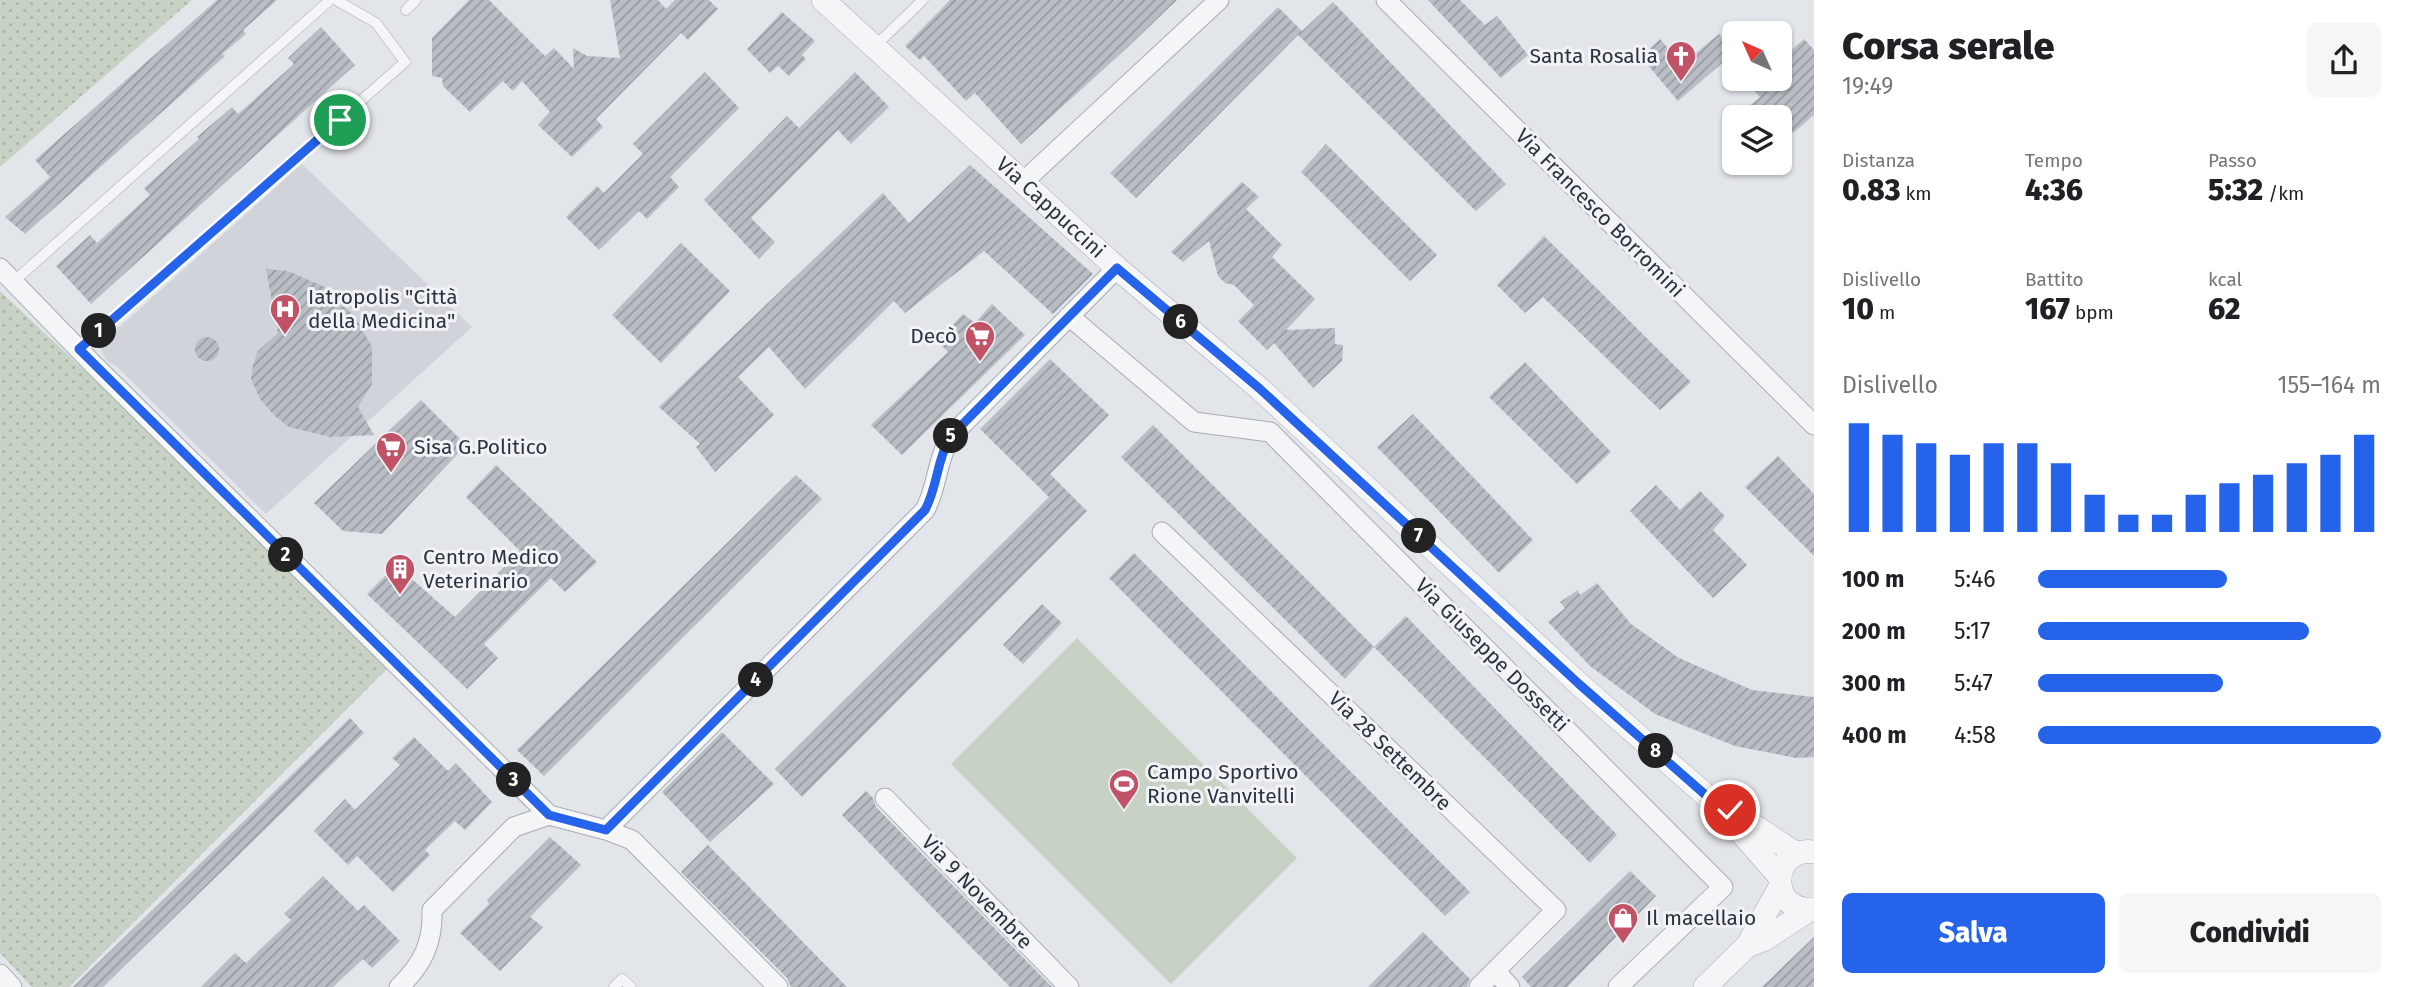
<!DOCTYPE html>
<html lang="it">
<head>
<meta charset="utf-8">
<style>
  :root { --surface:#fff; --page:#f6f6f6; --text:#202124; --muted:#757577; --accent:#2563eb }
  body { margin:0; font-family:"Fira Sans",sans-serif; background:var(--page); color:var(--text); height:100vh; display:flex; flex-direction:column; font-size:26px; white-space:nowrap }
  * { box-sizing:border-box; margin:0 }
  p { font-size:23px; color:var(--muted) }
  .icon { flex:none; width:38px; height:38px; fill:none; stroke:currentColor; stroke-width:2; stroke-linecap:round; stroke-linejoin:round }
  .map { position:relative; flex:1; overflow:hidden }
  .drawer { display:flex; flex-direction:column; background:var(--surface); width:595px }
  .drawer>* { flex:none }
  .needle { width:46px; rotate:315deg }
  .controls { position:absolute; left:1722px; top:21px; display:grid; gap:14px }
  .controls a { display:grid; place-items:center; width:70px; height:70px; border-radius:10px; background:var(--surface); box-shadow:0 2px 5px #0004; font-size:35px }
  .pin { position:absolute; display:grid; place-items:center; width:60px; height:60px; color:#fff; margin:-30px; border:4px solid #fff; border-radius:50%; box-shadow:0 2px 7px #0007 }
  .km { position:absolute; width:35px; height:35px; margin:-18px; border-radius:50%; background:#222; color:#fff; font-size:19px; line-height:35px; text-align:center }
  .round { display:grid; place-items:center; flex:none; width:74px; height:74px; border-radius:10px; background:var(--page) }
  .head { display:flex; align-items:center; justify-content:space-between; height:119px; padding:0 28px }
  h1 { font-size:38px; font-weight:800; line-height:52px }
  .stats { display:grid; grid-template-columns:repeat(3,1fr); gap:10px; height:119px; padding:7px 28px }
  .stats div { display:grid; align-content:center }
  .stats b { font-size:30px; font-weight:800 }
  .stats small { font-size:19px; font-weight:400 }
  .stats p { font-size:19px }
  .chart { height:196px; padding:14px 28px }
  .chart p { display:flex; justify-content:space-between }
  .chart svg { width:100%; height:126px; margin-top:7px; stroke:var(--accent); stroke-width:6 }
  .action { display:flex; gap:14px; margin-top:auto; padding:14px 28px }
  .action a { flex:1; height:80px; border-radius:10px; background:var(--accent); color:#fff; font-size:28px; font-weight:800; line-height:80px; text-align:center }
  .action a+a { background:var(--page); color:var(--text) }
  ul { padding:0 28px; list-style:none; font-size:23px }
  li { display:grid; grid-template-columns:112px 84px 1fr; align-items:center; height:52px }
  li i { height:18px; border-radius:9px; background:var(--accent) }
  main { display:flex; flex:1; min-height:0 }
  .map>svg:first-child { display:block }
  .built { fill:#d0d4da }
  .grass { fill:url(#grass-dots) }
  .pitch { fill:#c7d2c4 }
  .building { fill:url(#building-hatch) }
  .lines { fill:none; stroke-linecap:round; stroke-linejoin:round }
  .service-casing { stroke:#a7acb3; stroke-width:11 }
  .minor-casing { stroke:#a7acb3; stroke-width:21 }
  .tertiary-casing { stroke:#a7acb3; stroke-width:24 }
  .service { stroke:#f4f5f7; stroke-width:10 }
  .minor { stroke:#f4f5f7; stroke-width:19 }
  .tertiary { stroke:#f4f5f7; stroke-width:23 }
  .route-casing { stroke:#fff; stroke-width:14 }
  .route { stroke:#2563eb; stroke-width:9 }
  .labels { text-anchor:middle; dominant-baseline:central; stroke-width:6; stroke-linejoin:round; paint-order:stroke }
  .poi-label { font-size:21px; fill:#2b333f; stroke:#f1f3f6; text-anchor:start }
  .street-label { font-size:21px; fill:#2b333f; stroke:#f1f3f6 }
</style>
</head>
<body>
<main>
<div class="map">
<svg width="1814" height="987" viewBox="0 0 1814 987">
  <defs>
    <pattern id="grass-dots" width="8" height="8" patternUnits="userSpaceOnUse" patternTransform="scale(1.75)"><rect width="8" height="8" fill="#c7d2c4"/><path d="M2 2h.1M6 6h.1" fill="none" stroke="#abb5a9" stroke-width="1.8" stroke-linecap="round"/></pattern>
    <pattern id="building-hatch" width="6" height="6" patternUnits="userSpaceOnUse" patternTransform="scale(1.75)"><rect width="6" height="6" fill="#b9bec5"/><path d="M-1 1l2-2M0 6l6-6M5 7l2-2" fill="none" stroke="#979ba1"/></pattern>
  </defs>
  <rect width="100%" height="100%" fill="#e2e5e9"/>
  <path class="built" d="M 302,164 L 472,327 L 266,514 L 116,366 L 106,360 L 99,345 Z"/>
  <path class="grass" d="M 0,0 L 192,0 L 0,167 Z
    M 0,291 L 394,662 L 69,987 L 32,987 L 0,953 Z"/>
  <path class="pitch" d="M 1077,638 L 1297,858 L 1171,984 L 951,764 Z"/>
  <path class="building" d="M 217,0 L 277,0 L 243,30 L 246,34 L 222,54 L 225,56 L 25,234 L 5,217 L 50,177 L 35,160 Z
    M 469,0 L 489,0 L 545,56 L 554,48 L 574,69 L 573,48 L 587,56 L 620,58 L 610,0 L 658,0 L 666,9 L 675,0 L 709,0 L 718,9 L 688,40 L 681,33 L 596,119 L 603,127 L 572,157 L 538,125 L 550,112 L 522,81 L 513,91 L 503,81 L 470,112 L 443,86 L 442,78 L 432,76 L 432,38 Z
    M 950,0 L 1177,0 L 1126,49 L 1021,144 L 975,93 L 966,101 L 924,56 L 920,60 L 905,46 Z
    M 1428,0 L 1460,0 L 1485,25 L 1497,16 L 1528,55 L 1501,78 Z
    M 1333,2 L 1506,184 L 1476,211 L 1298,35 L 1136,198 L 1110,173 L 1278,7 L 1302,31 Z
    M 782,12 L 815,41 L 802,55 L 806,59 L 789,76 L 778,66 L 770,73 L 747,49 Z
    M 321,27 L 355,65 L 91,304 L 56,266 L 90,235 L 97,243 L 150,195 L 144,188 L 199,139 L 197,137 L 232,107 L 238,114 L 294,64 L 288,58 Z
    M 1719,34 L 1734,53 L 1678,101 L 1641,57 L 1660,39 L 1682,65 Z
    M 1804,39 L 1814,50 L 1814,115 L 1793,133 L 1780,117 L 1736,117 L 1760,97 L 1744,79 L 1780,79 L 1780,60 Z
    M 705,72 L 739,108 L 670,177 L 679,187 L 647,219 L 639,211 L 599,250 L 566,217 L 597,186 L 604,193 L 643,154 L 633,144 Z
    M 855,72 L 889,107 L 851,144 L 838,130 L 751,218 L 775,242 L 759,259 L 704,200 L 787,116 L 799,128 Z
    M 1326,144 L 1437,255 L 1410,281 L 1301,172 Z
    M 970,165 L 1093,274 L 1053,314 L 984,251 L 905,313 L 894,301 L 805,389 L 769,347 L 738,377 L 774,415 L 715,472 L 696,447 L 700,444 L 659,407 L 883,193 L 909,223 Z
    M 1242,182 L 1259,197 L 1246,209 L 1282,245 L 1272,257 L 1315,299 L 1286,330 L 1335,328 L 1335,344 L 1343,345 L 1342,361 L 1313,388 L 1274,343 L 1267,350 L 1238,321 L 1254,305 L 1234,285 L 1225,283 L 1218,276 L 1209,241 L 1183,262 L 1171,252 Z
    M 1544,236 L 1691,382 L 1660,410 L 1543,297 L 1525,313 L 1497,285 Z
    M 681,243 L 730,291 L 661,363 L 612,315 Z
    M 266,269 L 288,271 L 325,287 L 356,318 L 372,347 L 372,384 L 358,407 L 374,435 L 330,437 L 289,427 L 276,417 L 260,399 L 251,379 L 253,365 L 258,351 L 278,333 Z
    M 992,304 L 1025,335 L 902,455 L 871,425 L 948,352 L 937,341 L 963,314 L 975,323 Z
    M195 349a12 12 0 1 1 24 0a12 12 0 1 1-24 0Z
    M 1050,359 L 1109,415 L 1050,474 L 1087,511 L 802,797 L 775,769 L 1049,497 L 980,429 Z
    M 1525,362 L 1611,452 L 1577,484 L 1489,397 Z
    M 421,400 L 466,445 L 382,534 L 343,531 L 314,503 Z
    M 1413,414 L 1533,540 L 1499,573 L 1377,447 Z
    M 1153,425 L 1374,647 L 1345,679 L 1121,457 Z
    M 1778,456 L 1814,494 L 1814,556 L 1745,487 Z
    M 496,465 L 597,562 L 565,592 L 551,578 L 484,644 L 498,658 L 467,689 L 367,594 L 396,565 L 455,617 L 520,551 L 466,497 Z
    M 796,475 L 822,499 L 544,776 L 517,750 Z
    M 1656,485 L 1680,510 L 1700,491 L 1725,516 L 1713,530 L 1747,565 L 1713,598 L 1630,511 Z
    M 1134,553 L 1470,892 L 1445,916 L 1109,578 Z
    M 1597,583 L 1631,624 L 1679,658 L 1752,690 L 1814,697 L 1814,757 L 1796,758 L 1735,746 L 1655,714 L 1590,666 L 1548,622 L 1565,608 L 1560,602 L 1578,590 L 1580,595 Z
    M 1042,604 L 1062,623 L 1023,664 L 1003,645 Z
    M 1406,616 L 1617,835 L 1590,863 L 1374,647 Z
    M 350,718 L 364,733 L 103,987 L 73,987 Z
    M 722,732 L 774,784 L 710,842 L 662,792 Z
    M 414,737 L 448,771 L 456,763 L 492,802 L 465,830 L 455,821 L 425,850 L 430,855 L 393,892 L 357,856 L 348,865 L 314,831 L 345,799 L 355,810 L 400,765 L 392,758 Z
    M 866,791 L 873,798 L 876,807 L 1052,987 L 1010,987 L 842,815 Z
    M 550,837 L 581,865 L 530,917 L 543,927 L 500,971 L 460,933 L 489,904 L 487,900 Z
    M 708,845 L 847,987 L 791,987 L 787,978 L 681,872 Z
    M 1630,871 L 1656,896 L 1567,987 L 1531,987 L 1522,977 Z
    M 323,876 L 358,911 L 364,905 L 400,941 L 372,968 L 363,959 L 333,987 L 201,987 L 235,953 L 246,963 L 291,920 L 284,914 Z
    M 1423,932 L 1470,979 L 1467,987 L 1368,987 Z
    M 1814,937 L 1814,987 L 1762,987 Z"/>
  <g class="lines">
    <g class="service-casing">
      <path id="service" d="M 406,10 L 416,0
        M 875,46 L 923,0
        M 12,283 L 330,0
        M 79,349 L 405,62 L 376,23 L 336,0
        M 614,987 L 622,979 L 631,987"/>
    </g>
    <g class="minor-casing">
      <path id="minor" d="M 1386,0 L 1814,425
        M 1023,182 L 1219,0
        M 0,268 L 92,363 L 549,815 L 606,830 L 632,840 L 778,987
        M 1069,316 L 1194,422 L 1270,432 L 1723,887 L 1618,987
        M 1162,532 L 1556,910 L 1479,987
        M 885,798 L 1069,987
        M 606,830 L 925,510 C 938,486 936,462 950,437 L 1117,268
        M 1495,971 L 1510,987
        M 0,974 L 12,987
        M 399,987 C 423,964 433,943 432,910 L 514,827 L 549,815"/>
    </g>
    <g class="tertiary-casing">
      <g id="tertiary">
        <path id="s1" d="M 823,0 L 1117,268 L 1260,389 L 1579,684 L 1717,805 L 1780,877"/>
        <path d="M 1736,814 L 1797,854"/>
        <path d="M 1814,852 C 1769,846 1768,914 1814,909"/>
        <path d="M 1747,946 L 1765,939 L 1811,909"/>
        <path d="M 1705,987 L 1747,946 L 1780,887"/>
      </g>
    </g>
    <use href="#service" class="service"/>
    <use href="#minor" class="minor"/>
    <use href="#tertiary" class="tertiary"/>
  </g>
  <g class="lines">
    <g class="route-casing">
      <path id="route" d="M 340,120 L 79,349 L 549,815 L 606,830 L 925,510 C 938,486 936,462 950,437 L 1117,268 L 1260,389 L 1579,684 L 1717,805 L 1730,810"/>
    </g>
    <use href="#route" class="route"/>
  </g>
  <defs>
    <g id="church-pin" transform="scale(1.575)"><path d="M0 17L-7.5 6A9.5 9.5 0 1 1 7.5 6Z" fill="#c15366" stroke="#f1f3f6"/><path d="M-1.2-6h2.4v3.5h3.3v2.4h-3.3V6h-2.4V-.1h-3.3v-2.4h3.3Z" fill="#fff"/></g>
    <g id="hospital-pin" transform="scale(1.575)"><path d="M0 17L-7.5 6A9.5 9.5 0 1 1 7.5 6Z" fill="#c15366" stroke="#f1f3f6"/><path d="M-5-5h3v3.5h4V-5h3V5h-3V1.5h-4V5h-3Z" fill="#fff"/></g>
    <g id="supermarket-pin" transform="scale(1.575)"><path d="M0 17L-7.5 6A9.5 9.5 0 1 1 7.5 6Z" fill="#c15366" stroke="#f1f3f6"/><path d="M-6-5.5h2.5l.6 2H6L4.5 2H-2.5L-4.4-4H-6ZM-1.5 3.2a1.3 1.3 0 1 0 .1 0ZM3 3.2a1.3 1.3 0 1 0 .1 0Z" fill="#fff"/></g>
    <g id="building-pin" transform="scale(1.575)"><path d="M0 17L-7.5 6A9.5 9.5 0 1 1 7.5 6Z" fill="#c15366" stroke="#f1f3f6"/><path d="M-4-6H4V6H1V3H-1V6H-4ZM-2.5-4.3h1.7v1.8h-1.7ZM.8-4.3h1.7v1.8H.8ZM-2.5-1h1.7V.8h-1.7ZM.8-1h1.7V.8H.8Z" fill="#fff"/></g>
    <g id="stadium-pin" transform="scale(1.575)"><path d="M0 17L-7.5 6A9.5 9.5 0 1 1 7.5 6Z" fill="#c15366" stroke="#f1f3f6"/><path d="M0-5a6.5 5 0 1 0 0 10a6.5 5 0 1 0 0-10ZM-3.5-1.8h7v3.6h-7Z" fill="#fff"/></g>
    <g id="shop-pin" transform="scale(1.575)"><path d="M0 17L-7.5 6A9.5 9.5 0 1 1 7.5 6Z" fill="#c15366" stroke="#f1f3f6"/><path d="M-5-2.5h2.3a2.7 3.5 0 0 1 5.4 0H5L5.5 6h-11ZM-1.5-2.5h3a1.5 2.3 0 0 0-3 0Z" fill="#fff"/></g>
  </defs>
  <g fill-rule="evenodd">
    <use href="#church-pin" x="1681" y="56"/>
    <use href="#hospital-pin" x="285" y="309"/>
    <use href="#supermarket-pin" x="980" y="336"/>
    <use href="#supermarket-pin" x="391" y="447"/>
    <use href="#building-pin" x="400" y="569"/>
    <use href="#stadium-pin" x="1124" y="784"/>
    <use href="#shop-pin" x="1623" y="918"/>
  </g>
  <g class="labels">
    <g class="poi-label">
      <text x="1658" y="56" text-anchor="end">Santa Rosalia</text>
      <text x="308" y="297">Iatropolis "Città<tspan x="308" dy="24">della Medicina"</tspan></text>
      <text x="957" y="336" text-anchor="end">Decò</text>
      <text x="414" y="447">Sisa G.Politico</text>
      <text x="423" y="557">Centro Medico<tspan x="423" dy="24">Veterinario</tspan></text>
      <text x="1147" y="772">Campo Sportivo<tspan x="1147" dy="24">Rione Vanvitelli</tspan></text>
      <text x="1646" y="918">Il macellaio</text>
    </g>
    <g class="street-label">
      <text stroke="none"><textPath href="#s1" startOffset="308">Via Cappuccini</textPath></text>
      <text transform="translate(1600 213) rotate(45)">Via Francesco Borromini</text>
      <text transform="translate(1492 655) rotate(45)">Via Giuseppe Dossetti</text>
      <text transform="translate(1390 751) rotate(44)">Via 28 Settembre</text>
      <text transform="translate(977 892) rotate(46)">Via 9 Novembre</text>
    </g>
  </g>
</svg>
<div class="controls">
<a><svg class="needle" viewBox="-14 -14 28 28"><path d="M0-13l5 13h-10z" fill="#e53935"/><path d="M0 13l5-13h-10z" fill="#757577"/></svg></a>
<a><svg class="icon" aria-label="layers" viewBox="0 0 24 24"><path d="M12 4l9 5-9 5-9-5zM3 14l9 5 9-5"/></svg></a>
</div>
<div class="pin" style="left:340px;top:120px;background:#1e9e55"><svg class="icon" aria-label="arrive" viewBox="0 0 24 24"><path d="M6 21V4h12l-3 4 3 4H6"/></svg></div>
<div class="pin" style="left:1730px;top:810px;background:#d93025"><svg class="icon" aria-label="check" viewBox="0 0 24 24"><path d="M5 12l5 5 9-10"/></svg></div>
<b class="km" style="left:99px;top:331px">1</b>
<b class="km" style="left:286px;top:555px">2</b>
<b class="km" style="left:514px;top:780px">3</b>
<b class="km" style="left:756px;top:680px">4</b>
<b class="km" style="left:951px;top:436px">5</b>
<b class="km" style="left:1181px;top:322px">6</b>
<b class="km" style="left:1419px;top:536px">7</b>
<b class="km" style="left:1656px;top:751px">8</b>
</div>
<section class="drawer">
<div class="head"><div><h1>Corsa serale</h1><p>19:49</p></div><a class="round"><svg class="icon" aria-label="share" viewBox="0 0 24 24"><path d="M12 15V3M7 8l5-5 5 5M5 13v7h14v-7"/></svg></a></div>
<div class="stats">
<div><p>Distanza</p><b>0.83<small> km</small></b></div>
<div><p>Tempo</p><b>4:36</b></div>
<div><p>Passo</p><b>5:32<small> /km</small></b></div>
</div>
<div class="stats">
<div><p>Dislivello</p><b>10<small> m</small></b></div>
<div><p>Battito</p><b>167<small> bpm</small></b></div>
<div><p>kcal</p><b>62</b></div>
</div>
<div class="chart"><p><span>Dislivello</span>155–164 m</p>
<svg viewBox="0 0 160 44" preserveAspectRatio="none"><path d="M5 44V6M15 44V10M25 44V13M35 44V17M45 44V13M55 44V13M65 44V20M75 44V31M85 44V38M95 44V38M105 44V31M115 44V27M125 44V24M135 44V20M145 44V17M155 44V10"/></svg>
</div>
<ul>
<li><b>100 m</b>5:46<i style="width:55%"></i></li>
<li><b>200 m</b>5:17<i style="width:79%"></i></li>
<li><b>300 m</b>5:47<i style="width:54%"></i></li>
<li><b>400 m</b>4:58<i style="width:100%"></i></li>
</ul>
<div class="action"><a>Salva</a><a>Condividi</a></div>
</section>
</main>
</body>
</html>
